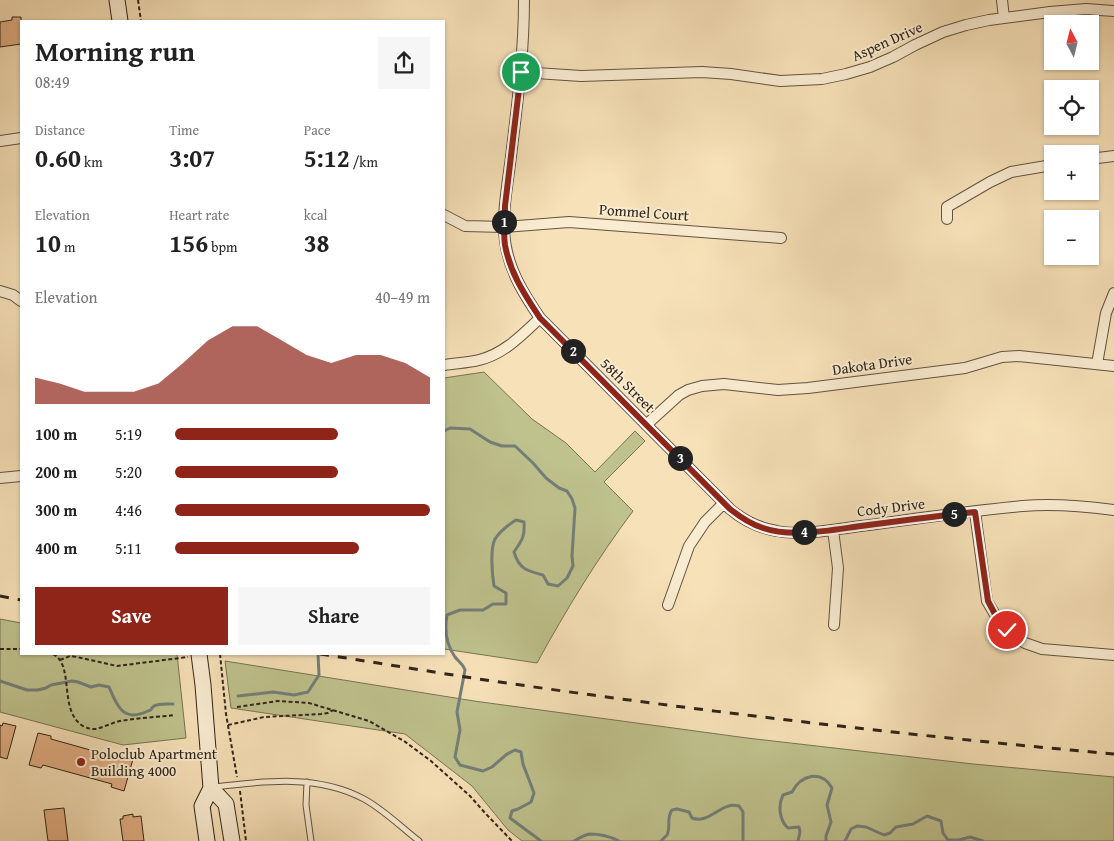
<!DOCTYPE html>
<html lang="en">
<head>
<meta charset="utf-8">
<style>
  :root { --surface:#fff; --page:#f6f6f6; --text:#222; --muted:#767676; --accent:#8f2418 }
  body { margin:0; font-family:"Gentium Book Plus",serif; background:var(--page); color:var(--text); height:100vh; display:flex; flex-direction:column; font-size:19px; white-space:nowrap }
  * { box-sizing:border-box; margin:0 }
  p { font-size:16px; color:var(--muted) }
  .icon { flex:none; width:28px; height:28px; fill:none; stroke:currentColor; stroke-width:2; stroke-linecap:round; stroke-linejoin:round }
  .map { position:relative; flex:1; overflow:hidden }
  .details { position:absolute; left:20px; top:20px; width:425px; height:635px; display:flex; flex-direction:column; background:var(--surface); border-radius:0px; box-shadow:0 1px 4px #0004 }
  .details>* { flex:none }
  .needle { width:32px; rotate:353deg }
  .buttons { position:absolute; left:1044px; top:15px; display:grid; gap:10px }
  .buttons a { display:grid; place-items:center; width:55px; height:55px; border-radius:0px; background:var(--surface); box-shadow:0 1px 4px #0004; font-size:25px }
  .pin { position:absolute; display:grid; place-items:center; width:42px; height:42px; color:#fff; margin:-21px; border:2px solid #fff; border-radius:50%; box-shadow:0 1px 5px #0007 }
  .km { position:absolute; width:25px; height:25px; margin:-12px; border-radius:50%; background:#222; color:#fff; font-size:14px; line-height:25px; text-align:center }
  .round { display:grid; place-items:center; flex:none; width:52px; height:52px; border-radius:0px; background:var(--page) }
  .headline { display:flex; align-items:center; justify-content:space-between; height:85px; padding:0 15px }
  h1 { font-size:28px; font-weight:700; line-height:38px }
  .figures { display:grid; grid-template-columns:repeat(3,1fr); gap:8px; height:85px; padding:5px 15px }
  .figures div { display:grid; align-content:center }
  .figures b { font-size:25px; font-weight:700 }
  .figures small { font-size:14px; font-weight:400 }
  .figures p { font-size:14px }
  .chart { height:140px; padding:10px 15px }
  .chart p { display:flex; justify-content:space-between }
  .chart svg { width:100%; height:90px; margin-top:5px; fill:var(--accent); opacity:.7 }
  .primary-button { display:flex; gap:10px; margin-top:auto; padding:10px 15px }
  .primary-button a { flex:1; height:58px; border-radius:0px; background:var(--accent); color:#fff; font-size:20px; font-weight:700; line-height:58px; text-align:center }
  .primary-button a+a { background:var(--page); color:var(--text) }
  ul { padding:0 15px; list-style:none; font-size:16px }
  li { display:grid; grid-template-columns:80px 60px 1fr; align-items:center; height:38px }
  li i { height:12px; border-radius:6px; background:var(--accent) }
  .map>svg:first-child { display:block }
  .green { fill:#bfc28d; stroke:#777453 }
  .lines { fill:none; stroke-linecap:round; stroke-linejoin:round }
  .stream { stroke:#747f7a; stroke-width:3 }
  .building { fill:#e2af84; stroke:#2f2519 }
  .lane-casing { stroke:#615441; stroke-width:7 }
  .street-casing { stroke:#615441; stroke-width:12 }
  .secondary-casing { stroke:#2f2519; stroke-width:17 }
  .path { stroke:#2f2519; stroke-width:2; stroke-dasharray:4 2.5; stroke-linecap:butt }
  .lane { stroke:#faecd1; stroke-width:5 }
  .street { stroke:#faecd1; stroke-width:10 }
  .secondary { stroke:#faecd1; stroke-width:15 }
  .rail { stroke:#2f2519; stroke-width:3; stroke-dasharray:9 9; stroke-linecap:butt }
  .route-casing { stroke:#fff; stroke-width:10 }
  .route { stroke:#8f2418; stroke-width:6 }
  .poi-dot { fill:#8f2418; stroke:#faecd1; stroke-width:2 }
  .labels { text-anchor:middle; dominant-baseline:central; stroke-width:4; stroke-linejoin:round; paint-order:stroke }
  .street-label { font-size:15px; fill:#2f2519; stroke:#faecd1 }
  .poi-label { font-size:15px; fill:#2f2519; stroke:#faecd1; text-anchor:start }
</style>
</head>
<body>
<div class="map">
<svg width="1114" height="841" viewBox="0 0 1114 841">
  <rect width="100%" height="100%" fill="#f7e1b8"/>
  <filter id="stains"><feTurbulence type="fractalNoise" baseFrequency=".004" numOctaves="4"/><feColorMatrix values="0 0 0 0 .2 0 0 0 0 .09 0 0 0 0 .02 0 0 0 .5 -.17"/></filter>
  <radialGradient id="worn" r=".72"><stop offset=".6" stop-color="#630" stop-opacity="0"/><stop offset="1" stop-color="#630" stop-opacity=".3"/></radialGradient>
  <path class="green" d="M 484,372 L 532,419 L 566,443 L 595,472 L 635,431 L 645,441 L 604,482 L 633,511 C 597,559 566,610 537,663 L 444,649 L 444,378 Z
    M 0,619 L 21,623 L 21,654 L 177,654 L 186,738 L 123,745 L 0,712 Z
    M 225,661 L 474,701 L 747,738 L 973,764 L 1114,777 L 1114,841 L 522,841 L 508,830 L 472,786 L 405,734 L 231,708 Z"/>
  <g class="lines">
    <path class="stream" d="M 444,431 L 450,428 L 470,429 L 490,442 L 502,446 L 515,446 L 533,463 L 546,478 L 559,488 L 567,491 L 572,499 L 575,508 L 572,556 L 573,566 L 567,578 L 558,586 L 548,584 L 543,575 C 527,571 519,569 514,552 C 522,540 525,537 524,522 L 516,520 C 508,525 500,531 495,539 C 490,549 492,574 494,586 L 506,593 L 506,604 L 493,604 L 483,610 L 460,610 L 447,615 C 444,631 446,644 455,657 C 459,662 463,664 465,670 L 457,712 L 460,730 L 455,757 L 460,765 L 483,771 L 492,767 L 507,754 L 515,750 L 521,752 L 523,764 L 534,793 L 531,802 L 518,809 L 512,811 L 510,818 L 541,841
      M 0,681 L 27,690 L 38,690 L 46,688 L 51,685 L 72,681 L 78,682 L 91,687 L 99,685 L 109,687 C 117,706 123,723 148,711 C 154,709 149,710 154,706 C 159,703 167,704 173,704
      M 238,696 L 273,692 L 294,695 L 308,692 L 319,675 L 318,654
      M 574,841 C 579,838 584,835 590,834 C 599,834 611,837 619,841
      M 661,841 C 663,839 665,837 667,835 C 671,827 666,818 672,810 L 677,809 L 689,812 L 692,818 C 709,825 721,801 739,806 L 743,812 L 743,841
      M 798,841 L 800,832 L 799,827 L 788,828 C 779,820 778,805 783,795 L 792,792 C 801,775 821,769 832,788 L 827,805 L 831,822 L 826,836 L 826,841
      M 845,841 L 851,829 L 857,826 L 866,827 L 884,835 L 890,833 L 896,827 L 913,824 L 927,816 L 941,821 L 943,833 L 948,840 L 959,840 L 970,837 L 983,841"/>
  </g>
  <path class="building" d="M 12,17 L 21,17 L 21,44 L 0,47 L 0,22 L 12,20 Z
    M 3,723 L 16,726 L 7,759 L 0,757 L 0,725 L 2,726 Z
    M 38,733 L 51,736 L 51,739 L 119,758 L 120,755 L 133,759 L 124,791 L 111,787 L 112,784 L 43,765 L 41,768 L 29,765 Z
    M 64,808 L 68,841 L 48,841 L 44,810 Z
    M 133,814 L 133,817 L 141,816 L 144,841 L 123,841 L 120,819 L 123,819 L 123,816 Z"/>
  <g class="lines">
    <g class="lane-casing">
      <path id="lane" d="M 307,782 L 306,805 L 311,841
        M 214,787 C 264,781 318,774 364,799 C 384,810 401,827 419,841"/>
    </g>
    <g class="street-casing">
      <path id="street" d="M 524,0 C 524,50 518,99 512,148 C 509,178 500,217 506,247 C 511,274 525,296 540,318 L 730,509 C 744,521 759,528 777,531 C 801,536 837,529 861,526 C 915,519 969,511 1023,506 C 1053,503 1084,506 1114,510
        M 1002,0 L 1004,18
        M 521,72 L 581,76 L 702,72 L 731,74 L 780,81 L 822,79 L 846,74 L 870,67 L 893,57 L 915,45 L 943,32 L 966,25 L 989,20 L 1050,12 L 1086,9 L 1114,11
        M 0,141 L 21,138
        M 1090,159 L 1114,156
        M 444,215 L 465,226 L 504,227 L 569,222 L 781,238
        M 947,219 L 947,207 L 990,182 L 1011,172 L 1052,165
        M 0,291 L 13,295 L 21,301
        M 1097,364 L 1106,313 L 1114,293
        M 444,365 C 455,363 468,363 479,360 C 504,354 522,335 540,318
        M 646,425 L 679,395 L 688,390 L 702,386 L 724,384 L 778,390 L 808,388 L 965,368 L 1002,357 L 1019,356 L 1114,366
        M 0,478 L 21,476
        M 975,512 L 987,601 L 997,618 L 1007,631 L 1025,643 L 1042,649 L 1114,655
        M 833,530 L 838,568 L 834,625
        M 668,605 L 689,546 L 705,522 L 724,503"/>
    </g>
    <g class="secondary-casing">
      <path id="secondary" d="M 117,0 L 120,21
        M 199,654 L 203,685 L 211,788 L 202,806 L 207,841
        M 211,788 L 226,804 L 232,841"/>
    </g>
    <path class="path" d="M 138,0 L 141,21
      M 0,649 L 21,649
      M 53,654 C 75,665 58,711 83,726 C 87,728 90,729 94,729 C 103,728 111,723 120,721 C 138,718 157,717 175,715
      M 220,654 L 226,714 L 237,777
      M 60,660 L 70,656 L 77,657 L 117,666 L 188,657
      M 237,707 L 278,701 L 309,703 L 369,721 L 404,741 L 431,761 L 470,796 L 486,814 L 512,841
      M 228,725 L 264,717 L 321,714 L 328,713 L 333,710
      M 240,791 L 246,841"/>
    <use href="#lane" class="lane"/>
    <use href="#street" class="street"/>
    <use href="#secondary" class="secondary"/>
    <path class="rail" d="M 0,596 L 21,600
      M 320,654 C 373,662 426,671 479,679 C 690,710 902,735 1114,754"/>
  </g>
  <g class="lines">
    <g class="route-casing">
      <path id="route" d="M 521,72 L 505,206 C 505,219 503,232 505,245 C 510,273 525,295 540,318 L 730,509 C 740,517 750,524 763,528 C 792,538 831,530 861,526 C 899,521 937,516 975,512 L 988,601 L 997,618 L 1007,630"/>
    </g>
    <use href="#route" class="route"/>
  </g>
  <circle class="poi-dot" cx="81" cy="762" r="5"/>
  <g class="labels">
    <g class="street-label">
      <text transform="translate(887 41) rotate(-24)">Aspen Drive</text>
      <text transform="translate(644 212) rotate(4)">Pommel Court</text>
      <text transform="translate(872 364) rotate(-8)">Dakota Drive</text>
      <text transform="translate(628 385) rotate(45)">58th Street</text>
      <text transform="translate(891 507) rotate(-7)">Cody Drive</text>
    </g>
    <g class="poi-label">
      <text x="91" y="753">Poloclub Apartment<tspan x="91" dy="17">Building 4000</tspan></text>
    </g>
  </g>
  <rect width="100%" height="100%" filter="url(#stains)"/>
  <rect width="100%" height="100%" fill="url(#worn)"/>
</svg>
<div class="buttons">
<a><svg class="needle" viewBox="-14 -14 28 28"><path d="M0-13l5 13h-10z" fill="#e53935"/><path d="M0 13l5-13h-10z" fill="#767676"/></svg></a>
<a><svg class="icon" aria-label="locate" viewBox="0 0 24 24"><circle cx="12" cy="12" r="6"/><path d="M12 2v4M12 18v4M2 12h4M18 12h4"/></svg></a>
<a>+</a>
<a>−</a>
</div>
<div class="pin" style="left:521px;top:72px;background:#1e9e55"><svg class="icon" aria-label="arrive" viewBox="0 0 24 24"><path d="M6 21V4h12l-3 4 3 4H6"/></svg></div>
<div class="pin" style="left:1007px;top:630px;background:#d93025"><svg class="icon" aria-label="check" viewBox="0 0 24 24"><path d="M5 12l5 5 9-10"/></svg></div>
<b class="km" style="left:504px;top:222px">1</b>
<b class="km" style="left:573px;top:351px">2</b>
<b class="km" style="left:680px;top:458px">3</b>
<b class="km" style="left:804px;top:532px">4</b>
<b class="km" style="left:954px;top:514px">5</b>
<section class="details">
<div class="headline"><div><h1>Morning run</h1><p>08:49</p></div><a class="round"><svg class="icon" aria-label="share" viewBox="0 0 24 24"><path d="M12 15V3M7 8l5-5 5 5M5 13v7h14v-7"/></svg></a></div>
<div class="figures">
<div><p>Distance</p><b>0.60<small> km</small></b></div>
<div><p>Time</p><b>3:07</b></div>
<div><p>Pace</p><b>5:12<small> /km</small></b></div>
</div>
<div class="figures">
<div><p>Elevation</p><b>10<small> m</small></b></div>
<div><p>Heart rate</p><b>156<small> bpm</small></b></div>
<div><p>kcal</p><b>38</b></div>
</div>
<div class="chart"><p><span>Elevation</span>40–49 m</p>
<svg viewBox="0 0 160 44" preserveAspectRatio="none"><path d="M0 44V31L10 34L20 38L30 38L40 38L50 34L60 24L70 13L80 6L90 6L100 13L110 20L120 24L130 20L140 20L150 24L160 31V44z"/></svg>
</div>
<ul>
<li><b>100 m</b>5:19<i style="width:64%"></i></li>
<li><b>200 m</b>5:20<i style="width:64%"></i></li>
<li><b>300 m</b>4:46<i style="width:100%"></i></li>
<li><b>400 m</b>5:11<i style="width:72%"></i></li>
</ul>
<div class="primary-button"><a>Save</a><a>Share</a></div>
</section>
</div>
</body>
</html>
